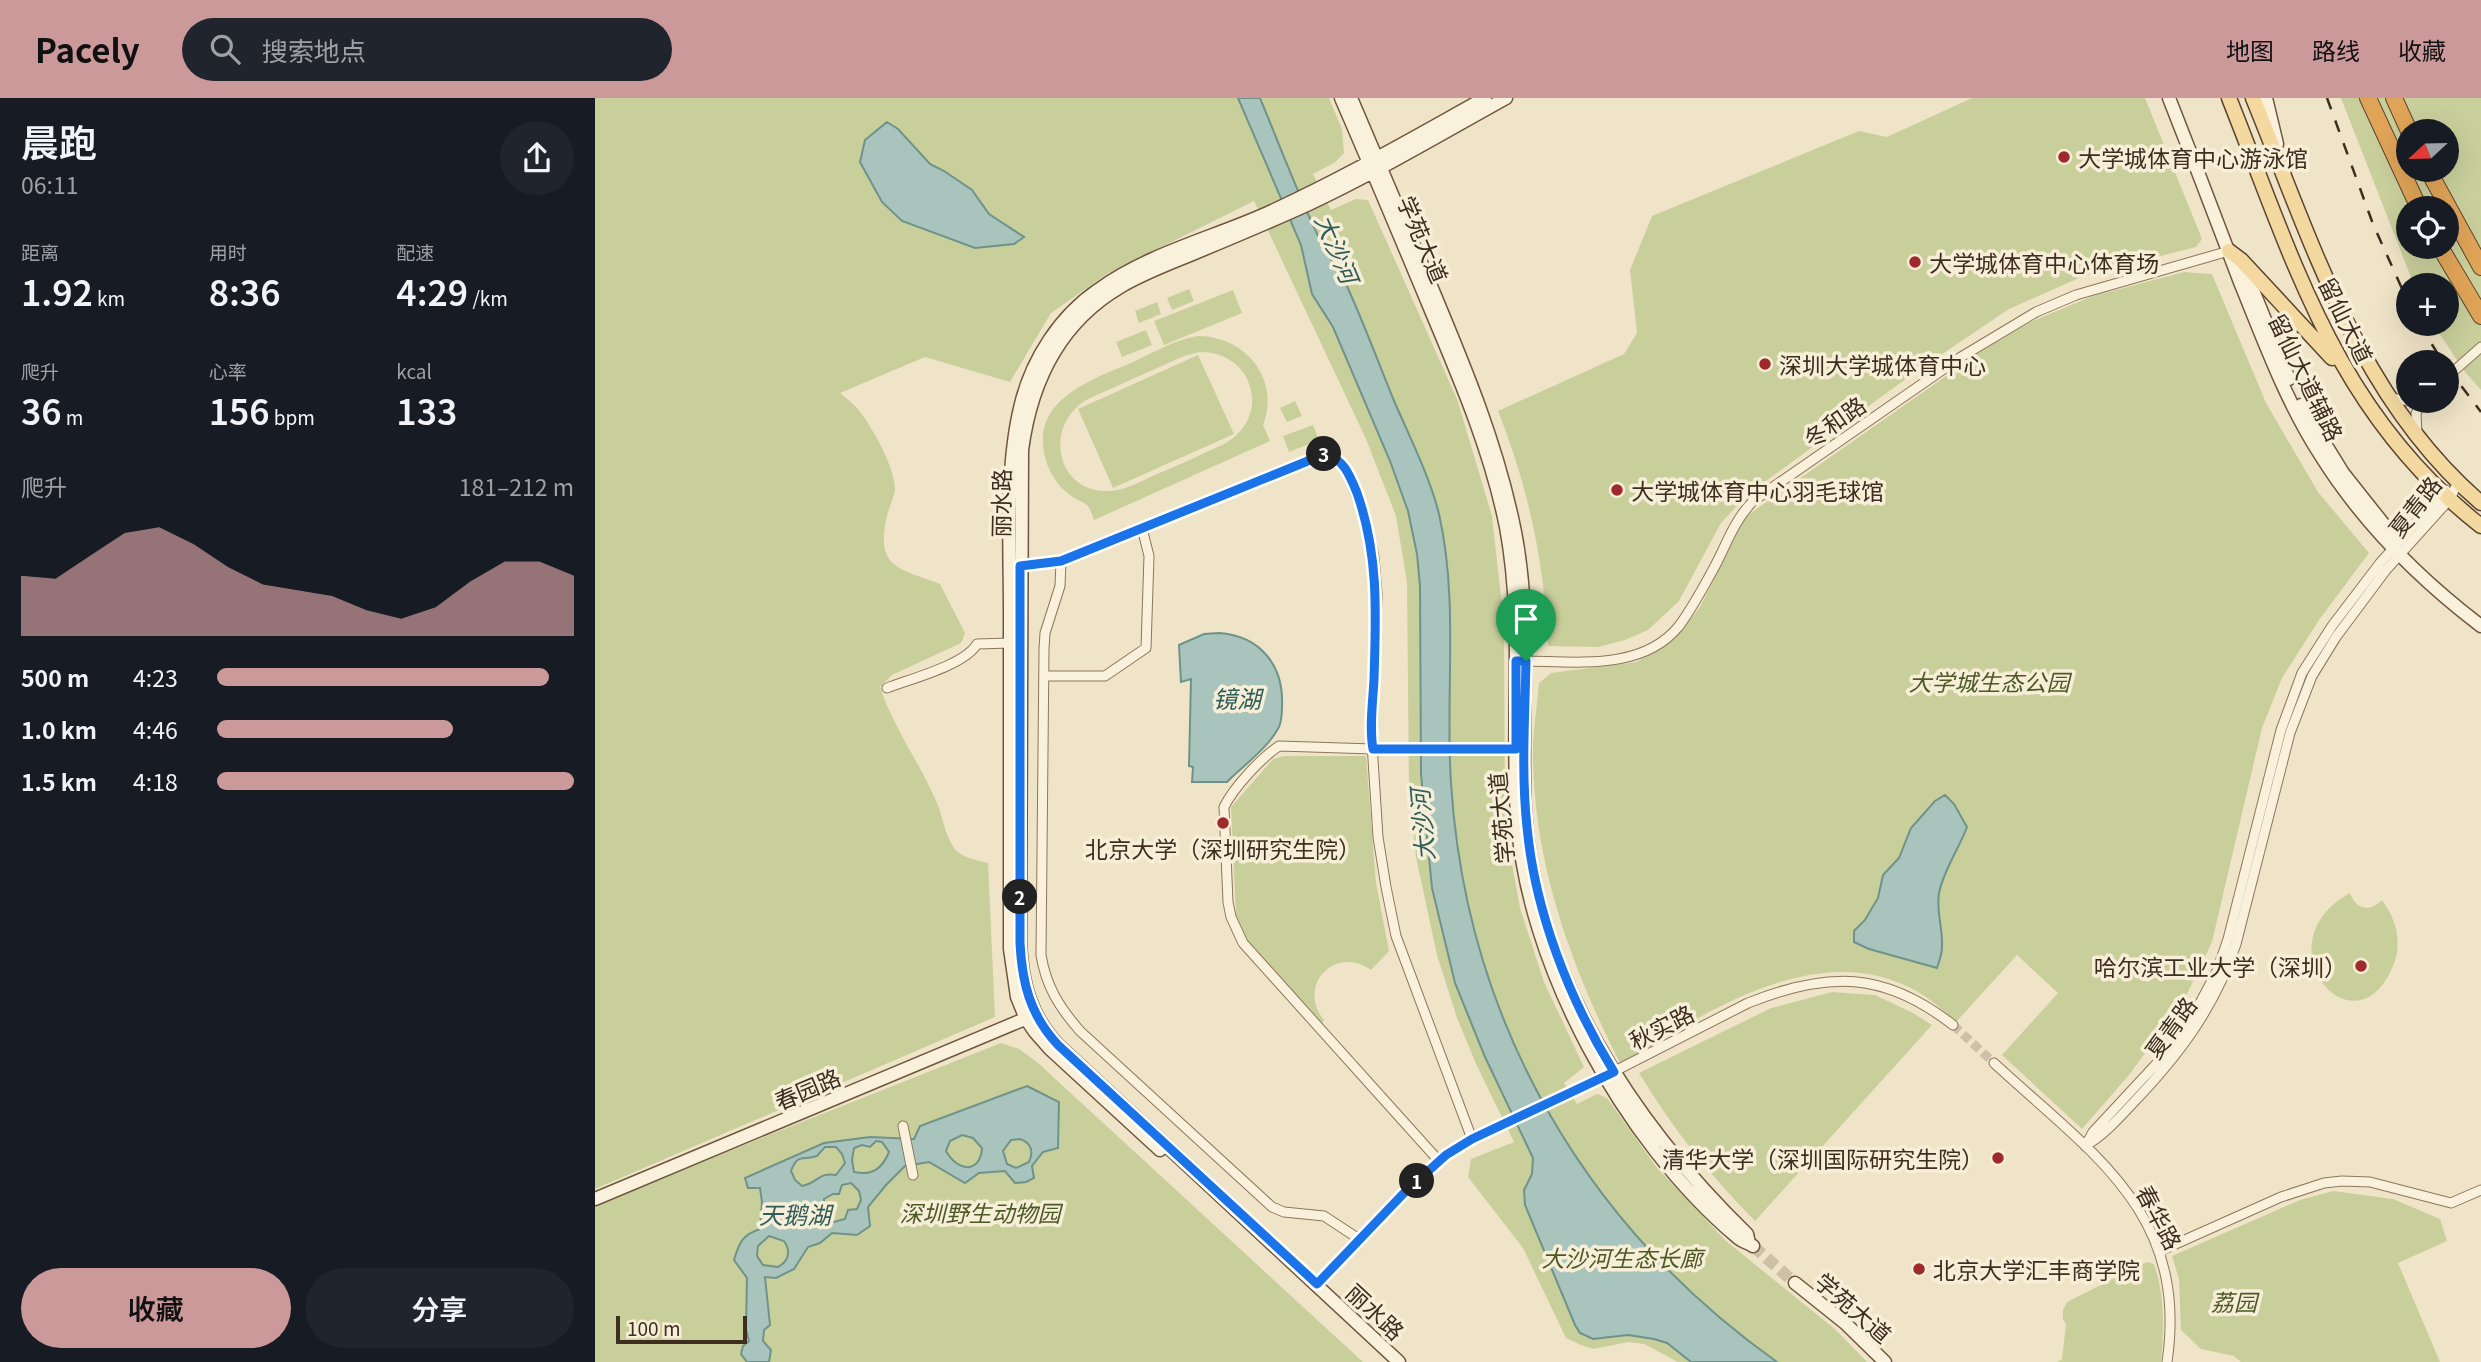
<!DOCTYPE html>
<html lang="zh">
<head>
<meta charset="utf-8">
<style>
  :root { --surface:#171b24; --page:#20242c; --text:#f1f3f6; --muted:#9ea1a6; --accent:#cc999b }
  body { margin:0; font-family:Georgia,"Noto Sans SC",serif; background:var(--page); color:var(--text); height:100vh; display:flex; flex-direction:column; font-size:26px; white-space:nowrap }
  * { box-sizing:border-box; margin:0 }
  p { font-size:23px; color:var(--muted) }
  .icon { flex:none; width:38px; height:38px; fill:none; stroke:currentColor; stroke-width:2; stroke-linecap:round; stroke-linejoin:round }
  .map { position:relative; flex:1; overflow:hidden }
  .panel { display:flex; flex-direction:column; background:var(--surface); width:595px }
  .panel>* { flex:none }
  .needle { width:46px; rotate:248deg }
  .fabs { position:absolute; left:1801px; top:21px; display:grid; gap:14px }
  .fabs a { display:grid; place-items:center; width:63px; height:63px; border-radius:50%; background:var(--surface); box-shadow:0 7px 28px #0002; font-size:35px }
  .scale { position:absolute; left:21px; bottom:18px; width:131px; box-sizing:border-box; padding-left:7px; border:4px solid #3d2e20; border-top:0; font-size:19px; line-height:24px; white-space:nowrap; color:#3d2e20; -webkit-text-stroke:5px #f7eed8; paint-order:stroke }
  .pin { position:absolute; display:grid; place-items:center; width:60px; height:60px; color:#fff; margin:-72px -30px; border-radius:50% 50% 50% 0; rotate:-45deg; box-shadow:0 0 7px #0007 }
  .pin .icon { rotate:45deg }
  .km { position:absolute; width:35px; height:35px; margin:-18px; border-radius:50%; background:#222; color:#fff; font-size:19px; line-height:35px; text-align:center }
  .round { display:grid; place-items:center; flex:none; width:74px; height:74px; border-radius:37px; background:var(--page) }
  .summary { display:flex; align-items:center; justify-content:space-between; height:119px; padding:0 21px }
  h1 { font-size:38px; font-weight:600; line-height:52px }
  .metrics { display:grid; grid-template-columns:repeat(3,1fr); gap:10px; height:119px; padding:7px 21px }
  .metrics div { display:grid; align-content:center }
  .metrics b { font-size:35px; font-weight:600 }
  .metrics small { font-size:19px; font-weight:400 }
  .metrics p { font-size:19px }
  .chart { height:196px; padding:14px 21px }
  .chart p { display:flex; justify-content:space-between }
  .chart svg { width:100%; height:126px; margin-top:7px; fill:var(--accent); opacity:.7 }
  .primary-button { display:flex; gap:14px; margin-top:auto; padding:14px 21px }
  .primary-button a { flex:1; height:80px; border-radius:42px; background:var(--accent); color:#111; font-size:28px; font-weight:600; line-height:80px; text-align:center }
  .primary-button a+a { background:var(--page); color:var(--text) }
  ul { padding:0 21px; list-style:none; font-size:23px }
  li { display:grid; grid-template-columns:112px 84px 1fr; align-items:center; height:52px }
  li i { height:18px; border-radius:9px; background:var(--accent) }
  header { display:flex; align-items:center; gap:42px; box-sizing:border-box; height:98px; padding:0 35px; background:var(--accent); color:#111 }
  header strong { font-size:33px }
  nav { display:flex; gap:38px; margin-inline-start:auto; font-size:24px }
  .search { width:490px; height:63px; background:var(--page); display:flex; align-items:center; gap:18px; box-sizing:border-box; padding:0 24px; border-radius:38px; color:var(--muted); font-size:26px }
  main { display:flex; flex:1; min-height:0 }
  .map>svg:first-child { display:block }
  .green { fill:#c9cf9b; fill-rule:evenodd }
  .water { fill:#a9c4bc; stroke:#6f938a; stroke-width:2; fill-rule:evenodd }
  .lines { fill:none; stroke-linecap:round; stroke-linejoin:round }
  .street-tunnel { stroke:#ccc0a6; stroke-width:9; stroke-dasharray:9 4.5; stroke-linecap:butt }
  .secondary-tunnel { stroke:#ccc0a6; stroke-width:12; stroke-dasharray:12 6; stroke-linecap:butt }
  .street-casing { stroke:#8d765c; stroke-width:11 }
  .secondary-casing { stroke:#6f573f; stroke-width:15 }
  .primary-casing { stroke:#5b4430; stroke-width:17 }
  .highway-casing { stroke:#5b4430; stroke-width:18 }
  .street { stroke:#faf1dc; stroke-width:9 }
  .secondary { stroke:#faf1dc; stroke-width:12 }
  .primary { stroke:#f3d9a0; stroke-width:14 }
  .highway { stroke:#e0a458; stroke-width:16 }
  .rail { stroke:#3d2e20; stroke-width:2.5; stroke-dasharray:12 12; stroke-linecap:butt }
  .route-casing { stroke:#fff; stroke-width:14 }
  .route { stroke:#1a73e8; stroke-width:9 }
  .poi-dot { fill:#9e2a2b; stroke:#f7eed8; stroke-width:2.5 }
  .labels { text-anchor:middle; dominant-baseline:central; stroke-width:7; stroke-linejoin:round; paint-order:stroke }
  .poi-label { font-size:23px; fill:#3d2e20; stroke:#f7eed8; text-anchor:start }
  .street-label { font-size:23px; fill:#3d2e20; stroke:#f7eed8 }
  .park-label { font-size:23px; font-style:italic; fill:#4d5a26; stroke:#f7eed8 }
  .water-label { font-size:24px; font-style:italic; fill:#2f5d5a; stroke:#f7eed8 }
</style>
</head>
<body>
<header>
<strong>Pacely</strong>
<div class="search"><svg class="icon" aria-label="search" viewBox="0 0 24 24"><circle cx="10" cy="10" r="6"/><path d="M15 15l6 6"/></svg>搜索地点</div>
<nav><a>地图</a><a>路线</a><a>收藏</a></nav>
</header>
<main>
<section class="panel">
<div class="summary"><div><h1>晨跑</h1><p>06:11</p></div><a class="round"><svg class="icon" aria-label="share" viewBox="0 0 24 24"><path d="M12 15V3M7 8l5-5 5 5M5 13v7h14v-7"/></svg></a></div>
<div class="metrics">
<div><p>距离</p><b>1.92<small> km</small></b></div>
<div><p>用时</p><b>8:36</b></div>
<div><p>配速</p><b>4:29<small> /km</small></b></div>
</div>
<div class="metrics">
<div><p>爬升</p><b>36<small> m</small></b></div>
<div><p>心率</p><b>156<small> bpm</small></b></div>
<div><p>kcal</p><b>133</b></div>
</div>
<div class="chart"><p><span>爬升</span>181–212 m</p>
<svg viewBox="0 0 160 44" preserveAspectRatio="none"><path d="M0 44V23L10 24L20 16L30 8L40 6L50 12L60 20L70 26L80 28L90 30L100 35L110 38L120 34L130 25L140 18L150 18L160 23V44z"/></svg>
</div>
<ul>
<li><b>500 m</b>4:23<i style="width:93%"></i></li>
<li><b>1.0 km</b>4:46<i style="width:66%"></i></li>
<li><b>1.5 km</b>4:18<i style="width:100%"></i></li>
</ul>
<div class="primary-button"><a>收藏</a><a>分享</a></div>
</section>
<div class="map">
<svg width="1886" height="1264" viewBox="0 0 1886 1264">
  <rect width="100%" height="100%" fill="#f0e4c8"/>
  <path class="green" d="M 0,0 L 734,0 L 747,31 L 749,55 L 739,65 L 718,76 L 736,112 L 761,101 L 773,102 L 862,301 L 897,418 L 909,526 L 910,728 L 925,810 L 949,884 L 989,969 L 969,985 L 982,1006 L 1002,996 L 1012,1000 L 1062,1070 L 1131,1143 L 1241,1232 L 1272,1264 L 1083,1264 L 1049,1246 L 1034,1244 L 998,1251 L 986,1247 L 971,1240 L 928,1150 L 873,1079 L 876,1061 L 919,1044 L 881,966 L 862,920 L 842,857 L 821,759 L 814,691 L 812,484 L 801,418 L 771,341 L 659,103 L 512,176 L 456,215 L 415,284 L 330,259 L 245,295 C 250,300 257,304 261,309 C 275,324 301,371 300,392 C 299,400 294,409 292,418 C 280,470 303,470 345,486 L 370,535 L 366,545 L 297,577 L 285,589 C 299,631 325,665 342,705 C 348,719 351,744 363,754 C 370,760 384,763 393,765 L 400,919 L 0,1091 Z
    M 1377,0 L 1550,0 L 1607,141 L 1601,149 L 1491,177 L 1414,211 L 1319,275 L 1153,396 L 1126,425 L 1084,503 L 1053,532 L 1030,542 L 1003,549 L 953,548 C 950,467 933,388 903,313 L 1029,256 L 1042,235 L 1035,172 L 1057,118 L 1264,33 L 1292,39 Z
    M 1746,0 L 1886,0 L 1886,292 L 1870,274 L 1838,226 L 1852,226 L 1852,187 L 1819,187 ZM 1813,33 L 1852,33 L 1852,72 L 1813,72 ZM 1813,110 L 1852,110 L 1852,149 L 1813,149 Z
    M 1589,174 L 1617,176 L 1671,305 L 1723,394 L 1774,455 L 1724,522 L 1687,580 L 1667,630 L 1617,844 L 1589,902 L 1534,977 L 1487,1031 L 1407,957 L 1463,895 L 1422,857 L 1361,924 C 1349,913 1337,902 1323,894 C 1225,837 1108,915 1026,967 C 977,871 938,765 938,655 C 938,632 942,608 944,585 L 956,575 L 1042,564 L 1081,539 L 1105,509 L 1150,419 L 1418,231 L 1498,198 Z
    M 594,191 L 599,203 L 577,212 L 572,200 Z
    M 638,192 L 647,215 L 569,247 L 559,223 Z
    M 562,204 L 566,216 L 544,225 L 540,213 Z
    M 551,232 L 557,247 L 527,259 L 521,244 Z
    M 603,238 C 650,238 686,281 668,327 L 675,343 L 499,422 C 497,417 495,410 492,407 C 489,404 482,402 478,399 C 466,392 457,379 452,366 C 431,303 494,283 538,264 C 559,254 580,242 603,238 ZM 605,254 C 660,254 677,320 629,346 C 606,357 583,367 560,377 C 546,383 531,392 515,393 C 461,396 447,327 493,301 L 589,258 Z
    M 603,257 L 639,336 L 518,390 L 483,311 Z
    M 700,303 L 707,318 L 692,324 L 685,310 Z
    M 718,327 L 724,342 L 694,354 L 688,338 Z
    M 690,658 L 771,658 L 781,785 L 794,853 L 776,872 C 740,846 701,888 729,922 L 726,926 L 654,846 L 646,831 L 641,818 L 636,709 L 678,661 Z
    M 1755,795 C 1760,811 1775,815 1787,802 C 1801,821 1808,844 1798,868 C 1760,960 1663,846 1755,795 Z
    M 1237,894 L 1280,897 L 1318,915 L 1337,927 L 1160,1123 C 1116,1078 1077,1030 1044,975 L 1176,910 Z
    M 406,945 L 424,951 L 442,964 L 768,1264 L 0,1264 L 0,1106 Z
    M 1738,1093 L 1798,1101 L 1845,1121 L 1852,1143 L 1803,1165 L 1845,1264 L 1646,1264 L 1639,1258 L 1606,1251 L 1586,1232 L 1584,1181 L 1577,1158 L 1705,1102 Z
    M 1552,1164 L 1559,1166 C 1570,1197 1569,1231 1566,1264 L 1462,1264 L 1467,1261 L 1471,1226 L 1468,1222 L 1468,1212 L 1472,1204 Z"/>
  <path class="water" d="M 643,0 L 665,0 C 685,48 703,97 726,144 C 733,158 744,171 751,186 C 768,223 782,261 797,298 C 813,336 834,376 844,416 C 864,504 850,596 856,685 C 871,922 989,1127 1182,1264 L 1096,1264 L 1072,1245 L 1059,1241 L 1033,1237 L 998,1241 L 985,1235 L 980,1227 L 930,1107 L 929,1092 L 937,1076 L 938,1060 L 890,959 L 860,885 L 837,790 L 826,676 L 825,488 L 822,456 L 813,413 L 795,363 L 738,229 L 717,196 L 706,147 Z
    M 292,24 L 303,31 L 335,66 L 349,73 L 377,92 L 394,116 L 429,139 L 419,146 L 380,150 L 307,123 L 287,104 L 265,64 L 270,42 Z
    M 624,535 C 665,538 689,567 687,608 C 687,615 687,622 684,629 C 673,650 649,667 632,684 L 597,684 L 598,669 L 594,668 L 596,581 L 586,584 L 584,547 L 609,536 Z
    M 1350,697 L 1359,706 L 1372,729 C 1364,751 1349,771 1344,795 C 1341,814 1348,830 1347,849 C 1347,856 1344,864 1342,870 L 1274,851 L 1259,844 L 1259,833 L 1270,822 L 1283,800 L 1288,777 L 1304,760 L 1316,730 L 1340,703 Z
    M 432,988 L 464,1004 L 463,1050 L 448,1054 L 437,1068 L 439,1080 L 431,1084 L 420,1085 L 410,1073 L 384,1075 L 370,1085 L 334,1064 L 310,1068 L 291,1087 L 273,1109 L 275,1128 L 262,1137 L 237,1135 L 225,1145 L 213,1149 L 199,1171 L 181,1180 L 170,1179 L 175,1227 L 169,1232 L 168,1243 L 176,1252 L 174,1264 L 152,1264 L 146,1256 L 148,1248 L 154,1243 L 151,1231 L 152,1180 L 139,1162 C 144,1145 147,1137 165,1131 L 167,1104 L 165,1090 L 153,1090 L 150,1080 L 229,1045 L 275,1039 L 319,1041 L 325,1028 ZM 367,1037 L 378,1040 L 387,1050 C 385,1077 362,1073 351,1053 L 355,1043 ZM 425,1041 C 436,1045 439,1053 434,1064 L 421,1070 L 412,1066 L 408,1053 L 416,1042 ZM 281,1043 L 287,1044 L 294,1054 C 287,1071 277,1078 259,1074 L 257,1062 L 259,1050 L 267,1047 L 275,1049 ZM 230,1049 L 241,1049 L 247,1056 L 250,1065 L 241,1077 C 223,1074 223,1085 207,1088 L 200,1082 L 196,1073 C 203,1054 209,1063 222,1058 ZM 256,1085 L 264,1093 L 266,1102 L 262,1111 L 253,1112 L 250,1121 L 239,1124 L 229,1115 L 229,1101 L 238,1096 L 244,1096 L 247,1087 ZM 174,1138 L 189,1143 C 196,1153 194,1163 183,1169 L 168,1167 L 162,1158 L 163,1148 Z"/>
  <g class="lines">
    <path class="street-tunnel" d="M 1358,927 L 1399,965"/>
    <path class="secondary-tunnel" d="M 1158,1148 L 1200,1185"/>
    <g class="street-casing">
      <path id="street" d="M 1852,279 L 1886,249
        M 1796,300 L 1815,303
        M 1822,335 L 1821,316 L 1826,303
        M 466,463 L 465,488 L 450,535 L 449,551 L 446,857 C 451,888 464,909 485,933 L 677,1109 L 689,1114 L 729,1118 L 764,1141
        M 425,468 L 466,463 L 722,358 L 730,356 L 738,358 L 750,369 L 771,422 L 779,459 L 782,496 L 777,646 L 783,739 L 791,789 L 801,838 L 877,1041
        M 927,563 C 978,563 1047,574 1084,528 C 1098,509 1109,488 1120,468 C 1132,445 1139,423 1158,403 L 1366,259 L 1441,214 L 1481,197 L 1634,153
        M 449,578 L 510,578 L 551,550 L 554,458 L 547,430
        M 292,590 C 315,581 370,567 382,546 L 415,545
        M 1399,965 C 1496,1055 1594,1114 1572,1264
        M 308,1028 L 318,1077
        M 1491,1047 L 1498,1034 L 1577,949 L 1598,918 L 1622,873 L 1633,841 L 1686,632 L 1707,575 L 1737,528 L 1785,465 L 1851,392
        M 1490,1048 C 1509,1037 1523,1021 1538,1005 C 1584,957 1620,909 1641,846 L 1695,635 L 1717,578 L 1741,539 L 1791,472 L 1855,401 L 1863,384
        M 844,1063 L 648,845 L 636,819 L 633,804 L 629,709 C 639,689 666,660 684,648 L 778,651 L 921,651
        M 1565,1153 L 1686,1099 L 1729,1085 L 1747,1083 L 1775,1084 L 1856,1105 L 1886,1092
        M 722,1187 L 809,1095 L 851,1057 L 877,1041 L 971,998 L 1153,905 C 1233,873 1289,873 1358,927"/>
    </g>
    <g class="secondary-casing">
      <path id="secondary" d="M 746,0 C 777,71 807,143 837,215 C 866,284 896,354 911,429 C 929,525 916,622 922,718 C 931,866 1029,1044 1142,1139 C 1147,1144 1152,1144 1158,1148
        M 756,0 C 783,63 809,126 836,188 C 870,269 903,348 920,434 C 938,526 925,619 930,712 C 939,876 1038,1025 1152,1136 L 1154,1145
        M 1574,0 C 1598,61 1622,123 1645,184 C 1669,243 1691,304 1726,358 C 1768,425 1823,480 1886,528
        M 1671,0 L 1682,46
        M 1647,165 L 1694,281
        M 1706,307 L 1748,375 L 1798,438
        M 565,1052 L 455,951 L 440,934 L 431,921 L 422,899 L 415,851 C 415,738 415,626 415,513 C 415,447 410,370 426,306 C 437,261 465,218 503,192 C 551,157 613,141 666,118 C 744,83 816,41 890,0
        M 0,1101 L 437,918
        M 1200,1185 L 1250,1225 L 1290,1264
        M 804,1264 L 463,947 C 435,917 427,885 425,845 L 427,352 C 436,284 464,225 525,189 C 550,174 579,164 607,152 C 643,137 679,122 714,106 C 782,74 846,36 911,0"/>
    </g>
    <g class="primary-casing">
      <path id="primary" d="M 1634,0 C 1699,163 1741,315 1886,428
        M 1658,0 C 1717,144 1764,301 1886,405
        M 1634,153 L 1646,162 L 1737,260"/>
    </g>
    <g class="highway-casing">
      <path id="highway" d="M 1773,0 L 1824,110
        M 1799,0 L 1814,33
        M 1833,72 L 1886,169
        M 1845,149 L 1886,218"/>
    </g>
    <use href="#street" class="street"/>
    <use href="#secondary" class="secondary"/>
    <use href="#primary" class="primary"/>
    <use href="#highway" class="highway"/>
    <path class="rail" d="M 1732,0 L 1778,126 L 1813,204
      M 1824,226 L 1848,264
      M 1852,269 L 1886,314"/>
  </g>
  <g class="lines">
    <g class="route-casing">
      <path id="route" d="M 730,356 C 749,361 755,378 762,395 C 784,457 781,517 779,581 C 778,603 774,629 778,651 L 921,651 L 921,563 L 931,563 C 930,618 926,674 932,729 C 940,814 974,901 1019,974 L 877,1041 L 851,1057 L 809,1095 L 722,1186 L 463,947 C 435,917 427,885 425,845 L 425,468 L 466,463 Z"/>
    </g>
    <use href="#route" class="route"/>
  </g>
  <g class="poi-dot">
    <circle cx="1469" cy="59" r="7"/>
    <circle cx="1320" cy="164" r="7"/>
    <circle cx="1170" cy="266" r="7"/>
    <circle cx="1022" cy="392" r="7"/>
    <circle cx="628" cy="725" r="7"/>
    <circle cx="1766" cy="868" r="7"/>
    <circle cx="1403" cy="1060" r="7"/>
    <circle cx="1324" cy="1171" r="7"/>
  </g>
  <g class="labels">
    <g class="poi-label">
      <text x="1483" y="59">大学城体育中心游泳馆</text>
      <text x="1334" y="164">大学城体育中心体育场</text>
      <text x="1184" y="266">深圳大学城体育中心</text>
      <text x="1036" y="392">大学城体育中心羽毛球馆</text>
      <text x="628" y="750" text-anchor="middle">北京大学（深圳研究生院）</text>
      <text x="1752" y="868" text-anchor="end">哈尔滨工业大学（深圳）</text>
      <text x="1389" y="1060" text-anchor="end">清华大学（深圳国际研究生院）</text>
      <text x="1338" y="1171">北京大学汇丰商学院</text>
    </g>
    <g class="street-label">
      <text transform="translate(829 141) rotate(67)">学苑大道</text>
      <text transform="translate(1752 222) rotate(64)">留仙大道</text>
      <text transform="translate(1712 279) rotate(64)">留仙大道辅路</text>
      <text transform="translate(1239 323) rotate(-35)">冬和路</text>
      <text transform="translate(405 405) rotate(-89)">丽水路</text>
      <text transform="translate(1819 408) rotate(-52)">夏青路</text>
      <text transform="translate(905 720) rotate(-95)">学苑大道</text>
      <text transform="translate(1066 928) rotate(-27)">秋实路</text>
      <text transform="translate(1575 929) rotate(-54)">夏青路</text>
      <text transform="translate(212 990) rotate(-23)">春园路</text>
      <text transform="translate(1565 1119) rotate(62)">春华路</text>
      <text transform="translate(1259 1209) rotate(41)">学苑大道</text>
      <text transform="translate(781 1213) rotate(43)">丽水路</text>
    </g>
    <g class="park-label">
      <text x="1394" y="583">大学城生态公园</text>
      <text x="385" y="1114">深圳野生动物园</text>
      <text x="1027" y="1159">大沙河生态长廊</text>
      <text x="1639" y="1203">荔园</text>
    </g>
    <g class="water-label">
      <text transform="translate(743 150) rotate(67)">大沙河</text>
      <text x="642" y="599">镜湖</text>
      <text transform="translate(826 727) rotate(-95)">大沙河</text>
      <text x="200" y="1115">天鹅湖</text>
    </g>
  </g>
</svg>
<div class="fabs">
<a><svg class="needle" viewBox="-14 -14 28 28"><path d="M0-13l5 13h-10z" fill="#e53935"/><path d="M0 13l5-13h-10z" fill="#9ea1a6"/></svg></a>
<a><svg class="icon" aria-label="locate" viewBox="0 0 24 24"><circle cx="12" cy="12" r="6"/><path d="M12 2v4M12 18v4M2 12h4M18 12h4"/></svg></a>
<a>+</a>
<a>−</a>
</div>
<div class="scale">100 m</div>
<div class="pin" style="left:931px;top:563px;background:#1e9e55"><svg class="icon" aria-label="arrive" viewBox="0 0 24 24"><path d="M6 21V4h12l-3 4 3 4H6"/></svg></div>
<b class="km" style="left:822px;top:1083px">1</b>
<b class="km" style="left:425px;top:799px">2</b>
<b class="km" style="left:729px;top:356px">3</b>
</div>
</main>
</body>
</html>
